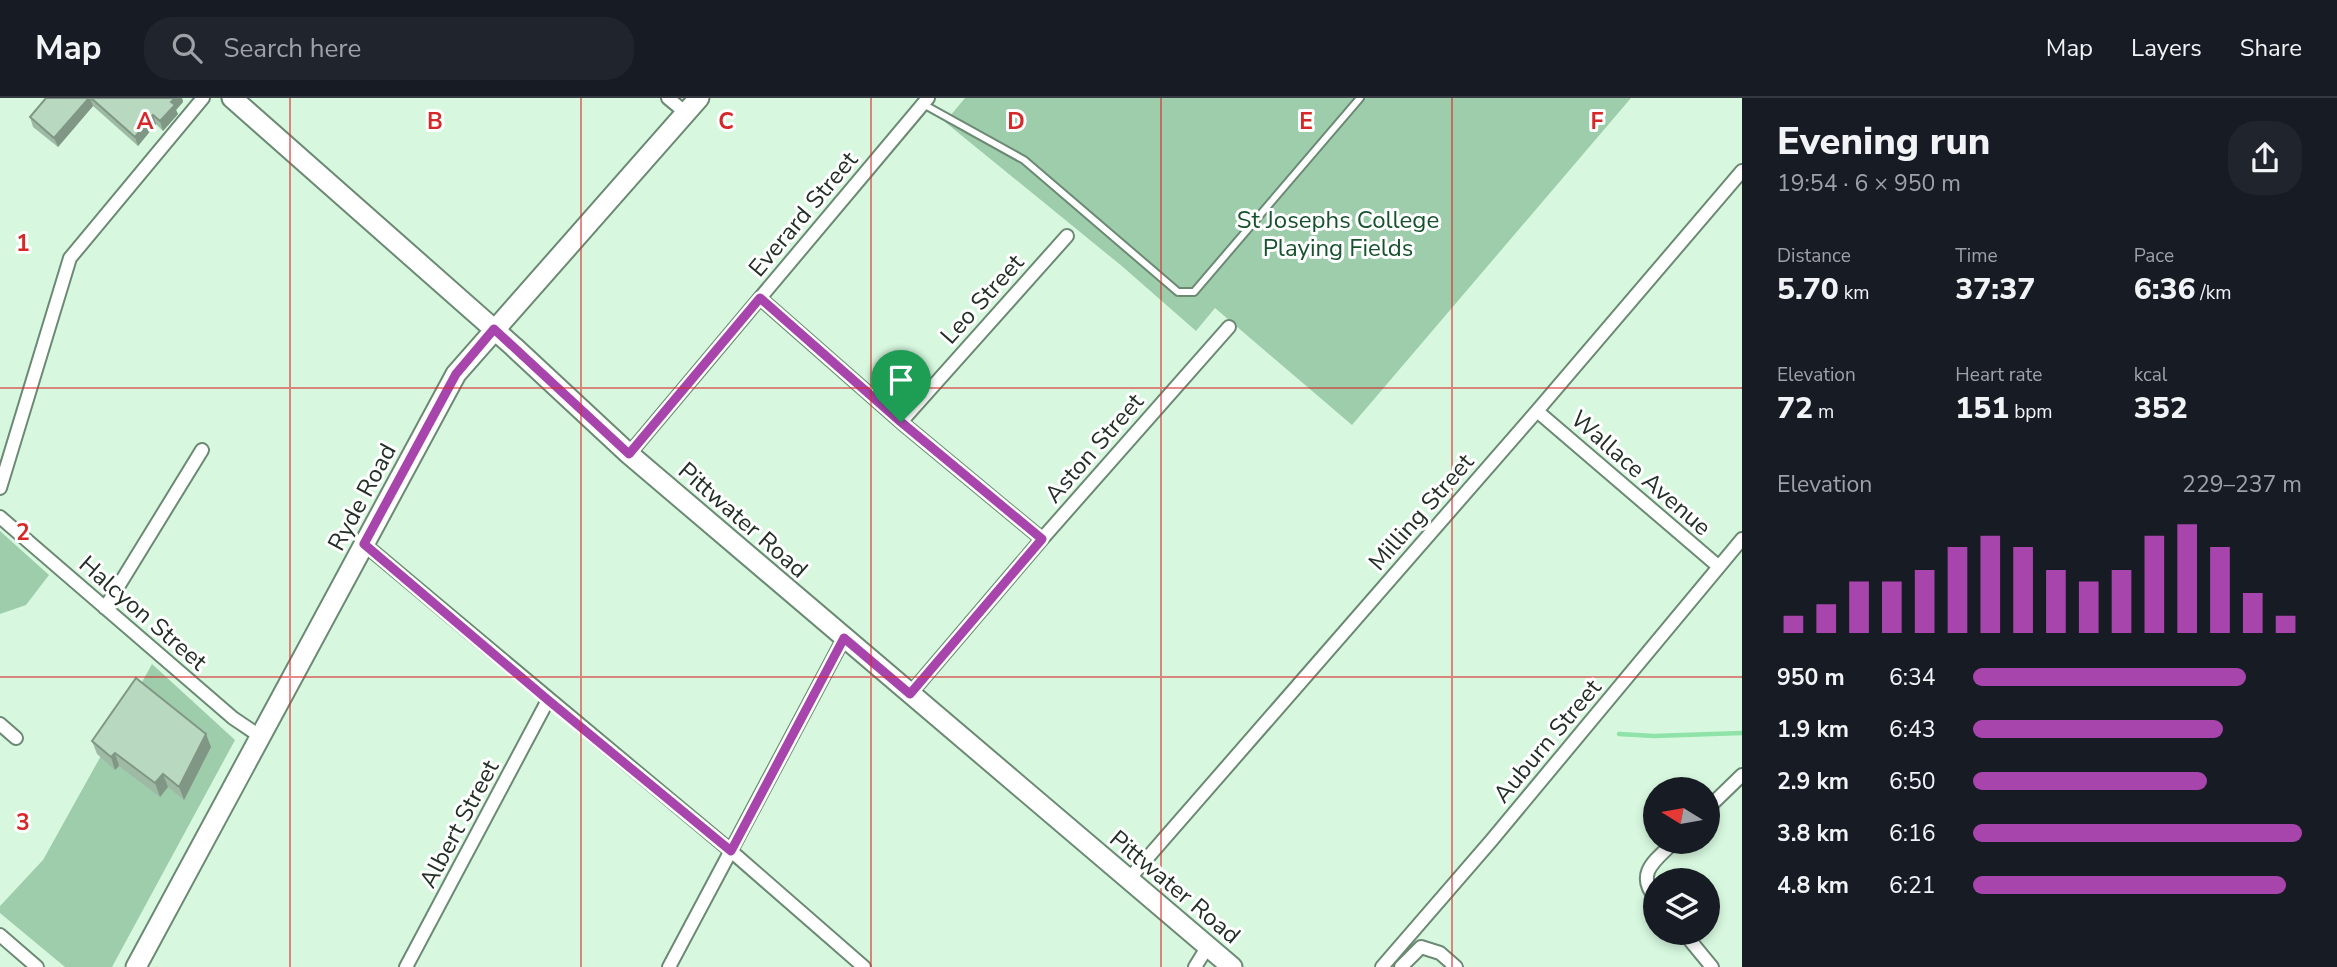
<!DOCTYPE html>
<html lang="en">
<head>
<meta charset="utf-8">
<style>
  :root { --surface:#171b24; --page:#20242c; --text:#f1f3f6; --muted:#9ea1a6; --line:#363941; --accent:#a745ac }
  body { margin:0; font-family:"Nunito Sans",sans-serif; background:var(--page); color:var(--text); height:100vh; display:flex; flex-direction:column; font-size:26px; white-space:nowrap }
  * { box-sizing:border-box; margin:0 }
  p { font-size:23px; color:var(--muted) }
  .icon { flex:none; width:38px; height:38px; fill:none; stroke:currentColor; stroke-width:2; stroke-linecap:round; stroke-linejoin:round }
  .map { position:relative; flex:1; overflow:hidden }
  .details { display:flex; flex-direction:column; background:var(--surface); width:595px }
  .details>* { flex:none }
  .needle { width:46px; rotate:281deg }
  .buttons { position:absolute; left:1643px; top:679px; display:grid; gap:14px }
  .buttons a { display:grid; place-items:center; width:77px; height:77px; border-radius:50%; background:var(--surface); box-shadow:0 4px 10px #0003; font-size:35px }
  .pin { position:absolute; display:grid; place-items:center; width:60px; height:60px; color:#fff; margin:-72px -30px; border-radius:50% 50% 50% 0; rotate:-45deg; box-shadow:0 0 7px #0007 }
  .pin .icon { rotate:45deg }
  .round { display:grid; place-items:center; flex:none; width:74px; height:74px; border-radius:28px; background:var(--page) }
  .summary { display:flex; align-items:center; justify-content:space-between; height:119px; padding:0 35px }
  h1 { font-size:38px; font-weight:800; line-height:52px }
  .metrics { display:grid; grid-template-columns:repeat(3,1fr); gap:10px; height:119px; padding:7px 35px }
  .metrics div { display:grid; align-content:center }
  .metrics b { font-size:30px; font-weight:800 }
  .metrics small { font-size:19px; font-weight:400 }
  .metrics p { font-size:19px }
  .chart { height:196px; padding:14px 35px }
  .chart p { display:flex; justify-content:space-between }
  .chart svg { width:100%; height:126px; margin-top:7px; stroke:var(--accent); stroke-width:6 }
  ul { padding:0 35px; list-style:none; font-size:23px }
  li { display:grid; grid-template-columns:112px 84px 1fr; align-items:center; height:52px }
  li i { height:18px; border-radius:9px; background:var(--accent) }
  header { display:flex; align-items:center; gap:42px; box-sizing:border-box; height:98px; padding:0 35px; background:var(--surface); border-bottom:2px solid var(--line) }
  header strong { font-size:33px }
  nav { display:flex; gap:38px; margin-inline-start:auto; font-size:24px }
  .search { width:490px; height:63px; background:var(--page); display:flex; align-items:center; gap:18px; box-sizing:border-box; padding:0 24px; border-radius:28px; color:var(--muted); font-size:26px }
  main { display:flex; flex:1; min-height:0 }
  .map>svg:first-child { display:block }
  .green { fill:#9dcdaa }
  .lines { fill:none; stroke-linecap:round; stroke-linejoin:round }
  .stream { stroke:#8fe2a8; stroke-width:4.5 }
  .service-casing { stroke:#6b8973; stroke-width:10 }
  .minor-casing { stroke:#6b8973; stroke-width:16 }
  .secondary-casing { stroke:#6b8973; stroke-width:23 }
  .service { stroke:#fff; stroke-width:6 }
  .minor { stroke:#fff; stroke-width:12 }
  .secondary { stroke:#fff; stroke-width:19 }
  .wall { fill:#9ebaa5 }
  .shaded-wall { fill:#819786 }
  .building { fill:#b8d8c0; stroke:#819786; stroke-width:2 }
  .route-casing { stroke:#fff; stroke-width:14 }
  .route { stroke:#a745ac; stroke-width:9 }
  .grid { fill:none; stroke:#d62828; stroke-width:2; stroke-opacity:0.55 }
  .labels { text-anchor:middle; dominant-baseline:central; stroke-width:6; stroke-linejoin:round; paint-order:stroke }
  .street-label { font-size:24px; fill:#233027; stroke:#fff }
  .park-label { font-size:24px; fill:#15522d; stroke:#fff }
  .grid-label { font-size:23px; text-anchor:middle; font-weight:bold; fill:#d62828; stroke:#fff; stroke-width:6; stroke-linejoin:round; paint-order:stroke }
</style>
</head>
<body>
<header>
<strong>Map</strong>
<div class="search"><svg class="icon" aria-label="search" viewBox="0 0 24 24"><circle cx="10" cy="10" r="6"/><path d="M15 15l6 6"/></svg>Search here</div>
<nav><a>Map</a><a>Layers</a><a>Share</a></nav>
</header>
<main>
<div class="map">
<svg width="1742" height="869" viewBox="0 0 1742 869">
  <rect width="100%" height="100%" fill="#d7f8df"/>
  <path class="green" d="M 965,0 L 1631,0 L 1352,327 L 1215,210 L 1196,233 L 1123,169 L 945,24 Z
    M 0,433 L 49,477 L 26,507 L 0,516 Z
    M 152,566 L 235,642 L 112,869 L 65,869 L 0,815 L 0,808 L 43,762 Z"/>
  <g class="lines">
    <path class="stream" d="M 1619,636 L 1654,638 L 1742,635"/>
    <g class="service-casing">
      <path id="service" d="M 923,6 L 1024,62 L 1178,194 L 1194,194 L 1360,0"/>
    </g>
    <g class="minor-casing">
      <path id="minor" d="M 668,0 L 686,15
        M 760,200 L 901,324 L 1042,441
        M 1537,313 L 1718,468
        M 901,324 L 1067,138
        M 629,356 L 928,0
        M 0,390 L 70,160 L 203,0
        M 0,419 L 233,620 L 261,639
        M 364,446 L 731,753 L 864,869
        M 105,510 L 202,352
        M 910,596 L 1042,441 L 1229,229
        M 0,626 L 16,640
        M 1708,710 L 1742,677
        M 1129,781 L 1537,313 L 1742,73
        M 1656,801 C 1634,775 1656,762 1674,744
        M 1684,835 L 1712,869
        M 0,837 L 37,869
        M 406,869 L 548,602
        M 669,869 L 844,540
        M 1195,869 L 1208,848
        M 1382,869 L 1491,743 L 1742,441
        M 1401,869 L 1421,849 L 1440,855 L 1456,869"/>
    </g>
    <g class="secondary-casing">
      <path id="secondary" d="M 232,0 L 514,249 L 629,356 L 1232,869
        M 136,869 L 456,276 L 699,0"/>
    </g>
    <use href="#service" class="service"/>
    <use href="#minor" class="minor"/>
    <use href="#secondary" class="secondary"/>
  </g>
  <path class="wall" d="M 46,0 L 182,0 L 183,4 L 176,12 L 178,16 L 163,33 L 156,26 L 138,48 L 93,8 L 58,49 L 33,29 L 30,19 Z
    M 92,643 L 211,649 L 184,702 L 168,689 L 160,699 L 119,668 L 115,672 L 97,656 Z"/>
  <path class="shaded-wall" d="M 89,0 L 90,0 L 93,8 L 58,49 L 54,40 Z
    M 175,0 L 182,0 L 183,4 L 176,12 L 178,16 L 163,33 L 160,23 Z
    M 153,17 L 156,26 L 138,48 L 135,39 Z
    M 206,636 L 211,649 L 184,702 L 179,689 Z
    M 115,655 L 119,668 L 115,672 L 111,659 Z
    M 163,676 L 168,689 L 160,699 L 155,685 Z"/>
  <path class="building" d="M 46,0 L 89,0 L 54,40 L 30,19 Z
    M 91,0 L 175,0 L 171,4 L 175,7 L 160,23 L 153,17 L 135,39 Z
    M 136,580 L 206,636 L 179,689 L 163,676 L 155,685 L 115,655 L 111,659 L 92,643 Z"/>
  <g class="lines">
    <g class="route-casing">
      <path id="route" d="M 760,200 L 901,324 L 1042,441 L 910,596 L 844,540 L 731,753 L 548,602 L 364,446 L 456,276 L 494,231 L 629,356 Z"/>
    </g>
    <use href="#route" class="route"/>
  </g>
  <path class="grid" d="M 290,0 L 290,869M 581,0 L 581,869M 871,0 L 871,869M 1161,0 L 1161,869M 1452,0 L 1452,869M 0,290 L 1742,290M 0,579 L 1742,579"/>
  <g class="labels">
    <g class="street-label">
      <text transform="translate(803 116) rotate(-50)">Everard Street</text>
      <text transform="translate(982 201) rotate(-48)">Leo Street</text>
      <text transform="translate(1094 350) rotate(-49)">Aston Street</text>
      <text transform="translate(1641 375) rotate(41)">Wallace Avenue</text>
      <text transform="translate(362 399) rotate(-62)">Ryde Road</text>
      <text transform="translate(1421 414) rotate(-49)">Milling Street</text>
      <text transform="translate(743 422) rotate(41)">Pittwater Road</text>
      <text transform="translate(143 515) rotate(41)">Halcyon Street</text>
      <text transform="translate(1547 643) rotate(-50)">Auburn Street</text>
      <text transform="translate(459 726) rotate(-62)">Albert Street</text>
      <text transform="translate(1175 789) rotate(40)">Pittwater Road</text>
    </g>
    <g class="park-label">
      <text x="1338" y="122">St Josephs College<tspan x="1338" dy="28">Playing Fields</tspan></text>
    </g>
  </g>
  <g class="grid-label">
    <text x="145" y="31">A</text>
    <text x="435" y="31">B</text>
    <text x="726" y="31">C</text>
    <text x="1016" y="31">D</text>
    <text x="1306" y="31">E</text>
    <text x="1597" y="31">F</text>
    <text x="23" y="153">1</text>
    <text x="23" y="442">2</text>
    <text x="23" y="732">3</text>
  </g>
</svg>
<div class="buttons">
<a><svg class="needle" viewBox="-14 -14 28 28"><path d="M0-13l5 13h-10z" fill="#e53935"/><path d="M0 13l5-13h-10z" fill="#9ea1a6"/></svg></a>
<a><svg class="icon" aria-label="layers" viewBox="0 0 24 24"><path d="M12 4l9 5-9 5-9-5zM3 14l9 5 9-5"/></svg></a>
</div>
<div class="pin" style="left:901px;top:324px;background:#1e9e55"><svg class="icon" aria-label="arrive" viewBox="0 0 24 24"><path d="M6 21V4h12l-3 4 3 4H6"/></svg></div>
</div>
<section class="details">
<div class="summary"><div><h1>Evening run</h1><p>19:54 · 6 × 950 m</p></div><a class="round"><svg class="icon" aria-label="share" viewBox="0 0 24 24"><path d="M12 15V3M7 8l5-5 5 5M5 13v7h14v-7"/></svg></a></div>
<div class="metrics">
<div><p>Distance</p><b>5.70<small> km</small></b></div>
<div><p>Time</p><b>37:37</b></div>
<div><p>Pace</p><b>6:36<small> /km</small></b></div>
</div>
<div class="metrics">
<div><p>Elevation</p><b>72<small> m</small></b></div>
<div><p>Heart rate</p><b>151<small> bpm</small></b></div>
<div><p>kcal</p><b>352</b></div>
</div>
<div class="chart"><p><span>Elevation</span>229–237 m</p>
<svg viewBox="0 0 160 44" preserveAspectRatio="none"><path d="M5 44V38M15 44V34M25 44V26M35 44V26M45 44V22M55 44V14M65 44V10M75 44V14M85 44V22M95 44V26M105 44V22M115 44V10M125 44V6M135 44V14M145 44V30M155 44V38"/></svg>
</div>
<ul>
<li><b>950 m</b>6:34<i style="width:83%"></i></li>
<li><b>1.9 km</b>6:43<i style="width:76%"></i></li>
<li><b>2.9 km</b>6:50<i style="width:71%"></i></li>
<li><b>3.8 km</b>6:16<i style="width:100%"></i></li>
<li><b>4.8 km</b>6:21<i style="width:95%"></i></li>
</ul>
</section>
</main>
</body>
</html>
